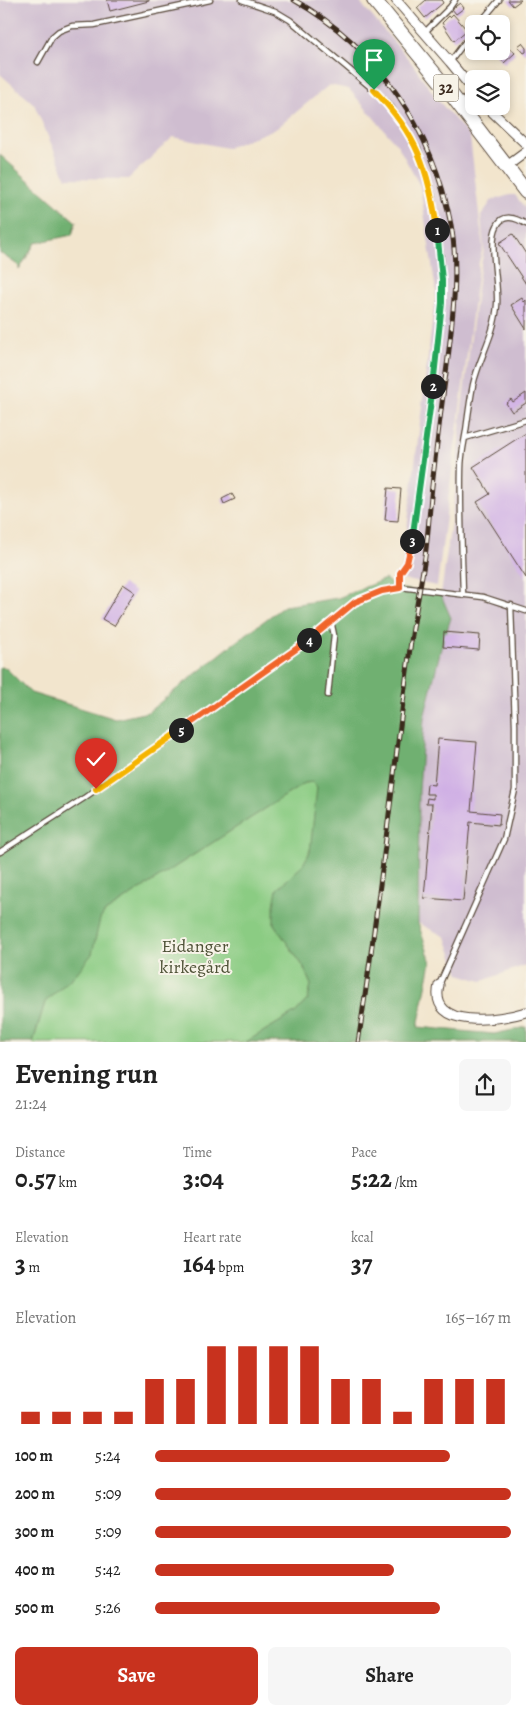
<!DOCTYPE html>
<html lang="en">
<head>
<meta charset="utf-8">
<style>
  :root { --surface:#fff; --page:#f6f6f6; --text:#222; --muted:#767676; --accent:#c8321e }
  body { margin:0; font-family:Alegreya,serif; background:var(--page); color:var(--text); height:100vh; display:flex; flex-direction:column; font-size:19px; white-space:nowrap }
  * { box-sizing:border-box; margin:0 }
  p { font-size:16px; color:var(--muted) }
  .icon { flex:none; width:28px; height:28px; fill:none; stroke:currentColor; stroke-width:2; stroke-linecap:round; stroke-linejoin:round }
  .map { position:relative; height:1042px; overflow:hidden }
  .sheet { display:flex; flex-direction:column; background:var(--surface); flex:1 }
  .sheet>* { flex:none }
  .controls { position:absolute; left:465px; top:15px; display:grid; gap:10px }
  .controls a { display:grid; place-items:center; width:45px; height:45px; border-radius:8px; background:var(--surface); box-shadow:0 2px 8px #0003; font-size:25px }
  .pin { position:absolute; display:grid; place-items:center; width:42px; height:42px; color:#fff; margin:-51px -21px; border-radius:50% 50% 50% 0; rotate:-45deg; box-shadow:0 0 5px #0007 }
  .pin .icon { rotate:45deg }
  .km { position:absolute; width:25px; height:25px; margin:-12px; border-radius:50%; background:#222; color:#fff; font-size:14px; line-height:25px; text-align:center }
  .round { display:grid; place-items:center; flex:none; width:52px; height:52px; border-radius:8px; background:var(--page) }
  .overview { display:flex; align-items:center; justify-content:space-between; height:85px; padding:0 15px }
  h1 { font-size:28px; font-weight:600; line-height:38px }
  .stats { display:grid; grid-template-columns:repeat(3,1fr); gap:8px; height:85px; padding:5px 15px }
  .stats div { display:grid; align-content:center }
  .stats b { font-size:25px; font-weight:600 }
  .stats small { font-size:14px; font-weight:400 }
  .stats p { font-size:14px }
  .chart { height:140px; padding:10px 15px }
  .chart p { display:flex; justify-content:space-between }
  .chart svg { width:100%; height:90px; margin-top:5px; stroke:var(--accent); stroke-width:6 }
  .primary-button { display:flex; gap:10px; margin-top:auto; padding:10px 15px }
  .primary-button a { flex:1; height:58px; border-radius:8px; background:var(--accent); color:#fff; font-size:20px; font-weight:600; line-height:58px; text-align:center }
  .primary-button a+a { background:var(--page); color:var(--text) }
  ul { padding:0 15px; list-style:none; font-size:16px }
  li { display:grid; grid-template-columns:80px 60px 1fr; align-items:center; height:38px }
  li i { height:12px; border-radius:6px; background:var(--accent) }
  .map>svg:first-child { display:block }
  .industrial { fill:#cfbdd0 }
  .green { fill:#8bcc83; stroke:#637b50 }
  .forest { fill:#70b071; stroke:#566d48 }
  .building { fill:#d0b0e5 }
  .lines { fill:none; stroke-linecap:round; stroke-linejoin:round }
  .service-casing { stroke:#564638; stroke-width:7 }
  .minor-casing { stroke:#564638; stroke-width:11 }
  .primary-casing { stroke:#564638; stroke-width:16 }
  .service { stroke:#fff; stroke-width:4.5 }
  .minor { stroke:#fff; stroke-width:9 }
  .primary { stroke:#fff; stroke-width:14 }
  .rail-casing { stroke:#3b2a1e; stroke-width:5 }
  .rail { stroke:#f7f3e8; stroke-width:3; stroke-dasharray:9; stroke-linecap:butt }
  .split-1-casing { stroke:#fff; stroke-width:10 }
  .split-2-casing { stroke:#fff; stroke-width:10 }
  .split-3-casing { stroke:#fff; stroke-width:10 }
  .split-4-casing { stroke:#fff; stroke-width:10 }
  .split-5-casing { stroke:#fff; stroke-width:10 }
  .split-6-casing { stroke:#fff; stroke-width:10 }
  .split-1 { stroke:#f5b400; stroke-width:6 }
  .split-2 { stroke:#22a559; stroke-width:6 }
  .split-3 { stroke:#22a559; stroke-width:6 }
  .split-4 { stroke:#f0652b; stroke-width:6 }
  .split-5 { stroke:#f0652b; stroke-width:6 }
  .split-6 { stroke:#f5b400; stroke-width:6 }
  .labels { text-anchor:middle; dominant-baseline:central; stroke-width:4; stroke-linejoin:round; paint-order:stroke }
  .shield { fill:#f7f3e8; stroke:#73665b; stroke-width:1 }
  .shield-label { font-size:16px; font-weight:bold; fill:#3b2a1e }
  .park-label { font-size:18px; fill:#4f5237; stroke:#f7f3e8 }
</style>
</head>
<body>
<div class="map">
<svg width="526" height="1043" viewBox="0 0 526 1043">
  <rect width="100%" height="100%" fill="#f7f3e8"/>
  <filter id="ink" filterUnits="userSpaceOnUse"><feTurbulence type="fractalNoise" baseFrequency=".02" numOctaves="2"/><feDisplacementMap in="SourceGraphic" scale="10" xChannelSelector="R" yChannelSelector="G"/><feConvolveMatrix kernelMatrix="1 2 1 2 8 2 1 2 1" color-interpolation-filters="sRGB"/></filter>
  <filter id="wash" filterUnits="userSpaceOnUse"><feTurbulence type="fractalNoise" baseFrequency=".0096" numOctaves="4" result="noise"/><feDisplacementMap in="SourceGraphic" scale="20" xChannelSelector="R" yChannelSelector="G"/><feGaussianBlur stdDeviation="1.12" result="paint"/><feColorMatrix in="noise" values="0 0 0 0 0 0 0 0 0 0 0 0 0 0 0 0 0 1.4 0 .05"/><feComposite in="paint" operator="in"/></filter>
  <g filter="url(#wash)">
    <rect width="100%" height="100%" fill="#f2e5cd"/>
    <path class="industrial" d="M 0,0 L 358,0 L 411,62 L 438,100 L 470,137 L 483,248 L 479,262 L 437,586 L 401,579 L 436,291 L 420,186 L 398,146 L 349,89 L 329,85 L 277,128 L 227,148 L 173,137 L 128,179 L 66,178 L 34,104 L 0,74 Z
      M 510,195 L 515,195 L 526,209 L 526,965 L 482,981 L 459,974 L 446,937 L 418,923 L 419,791 L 424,718 L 441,648 L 451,618 L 441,595 L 455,493 L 461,415 L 479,275 L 484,250 L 481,216 L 492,200 Z"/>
    <path class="green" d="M 313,782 L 317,787 C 317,807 315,849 303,865 C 296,874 285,882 277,889 L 274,924 L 303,966 L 311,985 L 308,999 L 296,1012 L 246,1042 L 33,1043 L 45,1002 L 76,974 L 95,935 L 100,919 L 105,912 L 305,783 Z"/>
    <path class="forest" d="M 0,155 L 76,222 L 72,235 L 35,243 L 19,270 L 19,266 L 0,253 Z
      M 385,579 L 397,588 L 441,595 L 451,618 L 441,648 L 424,718 L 419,791 L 418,923 L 431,962 L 418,1027 L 494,1034 L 526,1027 L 526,1042 L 246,1042 L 296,1012 L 308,999 L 311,985 L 303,966 L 274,924 L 274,905 L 277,889 L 302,866 L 310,852 L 317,787 L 313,782 L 305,783 L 105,912 L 100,919 L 92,954 L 76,974 L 45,1002 L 33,1042 L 0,1042 L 0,667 L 6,668 L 31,693 L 116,719 L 148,712 L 233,644 L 284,606 L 338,598 Z"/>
    <g id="blocks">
      <path class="building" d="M 107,0 L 149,0 L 149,1 L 110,11 Z
        M 426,0 L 443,0 L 442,1 L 443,3 L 425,18 L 417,8 Z
        M 508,0 L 521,0 L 513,6 Z
        M 460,3 L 464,8 L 456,14 L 452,9 Z
        M 453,14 L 467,30 L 454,41 L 442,23 L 449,16 L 450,17 Z
        M 501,37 L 509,50 L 511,48 L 515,53 L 504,63 L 494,51 L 501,51 Z
        M 522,43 L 526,48 L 526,52 L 524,53 L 518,46 Z
        M 513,234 L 526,254 L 526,284 L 499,243 Z
        M 522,298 L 524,302 L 526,300 L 526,329 L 511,305 Z
        M 526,393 L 526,403 L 512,412 L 506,403 L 511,399 L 513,402 Z
        M 526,433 L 526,578 L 477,502 L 490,494 L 473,467 Z
        M 388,488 L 401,489 L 398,521 L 385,520 Z
        M 232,494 L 235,499 L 224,504 L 222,499 Z
        M 123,584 L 135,592 L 114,626 L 102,619 Z
        M 444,632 L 480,635 L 479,650 L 443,647 Z
        M 438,739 L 477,742 L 471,811 L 500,814 L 499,825 L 470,822 L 463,901 L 424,898 L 432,804 L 426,804 L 427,798 L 433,799 L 433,794 L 426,794 L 427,784 L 434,785 Z"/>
    </g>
  </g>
  <g filter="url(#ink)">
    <use href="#blocks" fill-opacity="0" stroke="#564638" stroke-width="1"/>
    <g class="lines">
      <g class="service-casing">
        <path id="service" d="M 242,0 L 275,11 L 290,20 L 374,90 L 391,107 L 418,149 L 432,195 L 441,259 L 442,303 L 439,333 L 411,547 L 407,563 L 400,573 L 400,587
          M 479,24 L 499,0
          M 425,32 L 450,7 L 455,0
          M 38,62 L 52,37 L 59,31 L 72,26 L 94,25 L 210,0
          M 450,62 L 474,30
          M 465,438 L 526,420
          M 463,595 C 462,553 460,510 461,469 C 461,456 464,443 466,431 C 468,416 470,400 473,385 C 479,358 495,334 497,305 C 499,284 488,242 497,226 C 503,213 516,218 526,224
          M 328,695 L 334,635 L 331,621
          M 0,852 L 84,798 L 313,638 L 355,602 L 382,591 L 400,587 L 483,597 L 526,611
          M 439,985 L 504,839 L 515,790 L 515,725 L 511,605"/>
      </g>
      <g class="minor-casing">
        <path id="minor" d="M 396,0 L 450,62 L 474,91
          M 486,106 L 526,144
          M 507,166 L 526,152
          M 439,985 C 428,1031 500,1020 526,1012"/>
      </g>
      <g class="primary-casing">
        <path id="primary" d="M 374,0 L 451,94 L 526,192"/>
      </g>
      <use href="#service" class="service"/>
      <use href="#minor" class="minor"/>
      <use href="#primary" class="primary"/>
      <g class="rail-casing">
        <path id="rail" d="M 294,0 C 379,48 433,130 451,225 C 459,268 453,315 448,358 C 443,395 438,432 434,469 C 430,498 429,528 425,557 C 420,590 413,623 409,656 C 392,785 378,914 358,1043"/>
      </g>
      <use href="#rail" class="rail"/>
    </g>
  </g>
  <g class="lines" filter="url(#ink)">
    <g class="split-1-casing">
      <path id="split-1" d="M 374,90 C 417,135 429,169 437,230"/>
    </g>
    <g class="split-2-casing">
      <path id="split-2" d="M 433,386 L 442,303 L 442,280 L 437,230"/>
    </g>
    <g class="split-3-casing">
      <path id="split-3" d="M 412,541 L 433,386"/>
    </g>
    <g class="split-4-casing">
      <path id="split-4" d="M 309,640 L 355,602 L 382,591 L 400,588 L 400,573 L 407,563 L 412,541"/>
    </g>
    <g class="split-5-casing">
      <path id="split-5" d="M 181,730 L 309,640"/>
    </g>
    <g class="split-6-casing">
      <path id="split-6" d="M 96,789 L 181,730"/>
    </g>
    <use href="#split-1" class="split-1"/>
    <use href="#split-2" class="split-2"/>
    <use href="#split-3" class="split-3"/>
    <use href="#split-4" class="split-4"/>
    <use href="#split-5" class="split-5"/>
    <use href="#split-6" class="split-6"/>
  </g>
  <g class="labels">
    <rect class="shield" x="433.5" y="74.5" width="25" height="27" rx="4"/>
    <g class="shield-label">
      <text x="446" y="88">32</text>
    </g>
    <g class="park-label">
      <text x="195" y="946">Eidanger<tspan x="195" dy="21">kirkegård</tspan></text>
    </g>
  </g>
</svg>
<div class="controls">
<a><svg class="icon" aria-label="locate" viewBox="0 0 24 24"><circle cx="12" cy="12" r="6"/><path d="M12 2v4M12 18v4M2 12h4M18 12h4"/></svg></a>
<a><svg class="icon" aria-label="layers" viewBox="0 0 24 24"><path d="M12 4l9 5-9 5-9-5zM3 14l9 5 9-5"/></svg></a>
</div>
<div class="pin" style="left:374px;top:90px;background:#1e9e55"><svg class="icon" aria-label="arrive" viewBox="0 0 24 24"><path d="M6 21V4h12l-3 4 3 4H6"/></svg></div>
<div class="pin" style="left:96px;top:789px;background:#d93025"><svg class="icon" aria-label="check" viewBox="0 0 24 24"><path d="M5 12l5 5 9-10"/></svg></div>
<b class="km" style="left:437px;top:230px">1</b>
<b class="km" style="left:433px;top:386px">2</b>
<b class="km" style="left:412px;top:541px">3</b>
<b class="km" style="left:309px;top:640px">4</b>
<b class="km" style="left:181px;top:730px">5</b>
</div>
<section class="sheet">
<div class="overview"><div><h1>Evening run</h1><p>21:24</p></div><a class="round"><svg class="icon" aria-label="share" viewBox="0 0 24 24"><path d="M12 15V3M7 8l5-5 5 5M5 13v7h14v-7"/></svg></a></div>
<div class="stats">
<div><p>Distance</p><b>0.57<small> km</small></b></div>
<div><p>Time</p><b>3:04</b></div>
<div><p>Pace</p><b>5:22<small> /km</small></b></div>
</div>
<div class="stats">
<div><p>Elevation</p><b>3<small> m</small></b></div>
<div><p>Heart rate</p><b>164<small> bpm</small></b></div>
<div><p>kcal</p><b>37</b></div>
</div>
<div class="chart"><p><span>Elevation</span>165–167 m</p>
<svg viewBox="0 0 160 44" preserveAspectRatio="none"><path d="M5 44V38M15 44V38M25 44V38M35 44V38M45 44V22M55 44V22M65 44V6M75 44V6M85 44V6M95 44V6M105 44V22M115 44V22M125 44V38M135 44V22M145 44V22M155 44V22"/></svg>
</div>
<ul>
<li><b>100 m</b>5:24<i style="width:83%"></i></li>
<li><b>200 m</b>5:09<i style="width:100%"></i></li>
<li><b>300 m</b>5:09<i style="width:100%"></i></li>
<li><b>400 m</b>5:42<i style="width:67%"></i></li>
<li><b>500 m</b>5:26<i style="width:80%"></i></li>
</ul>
<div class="primary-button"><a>Save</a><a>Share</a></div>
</section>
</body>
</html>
